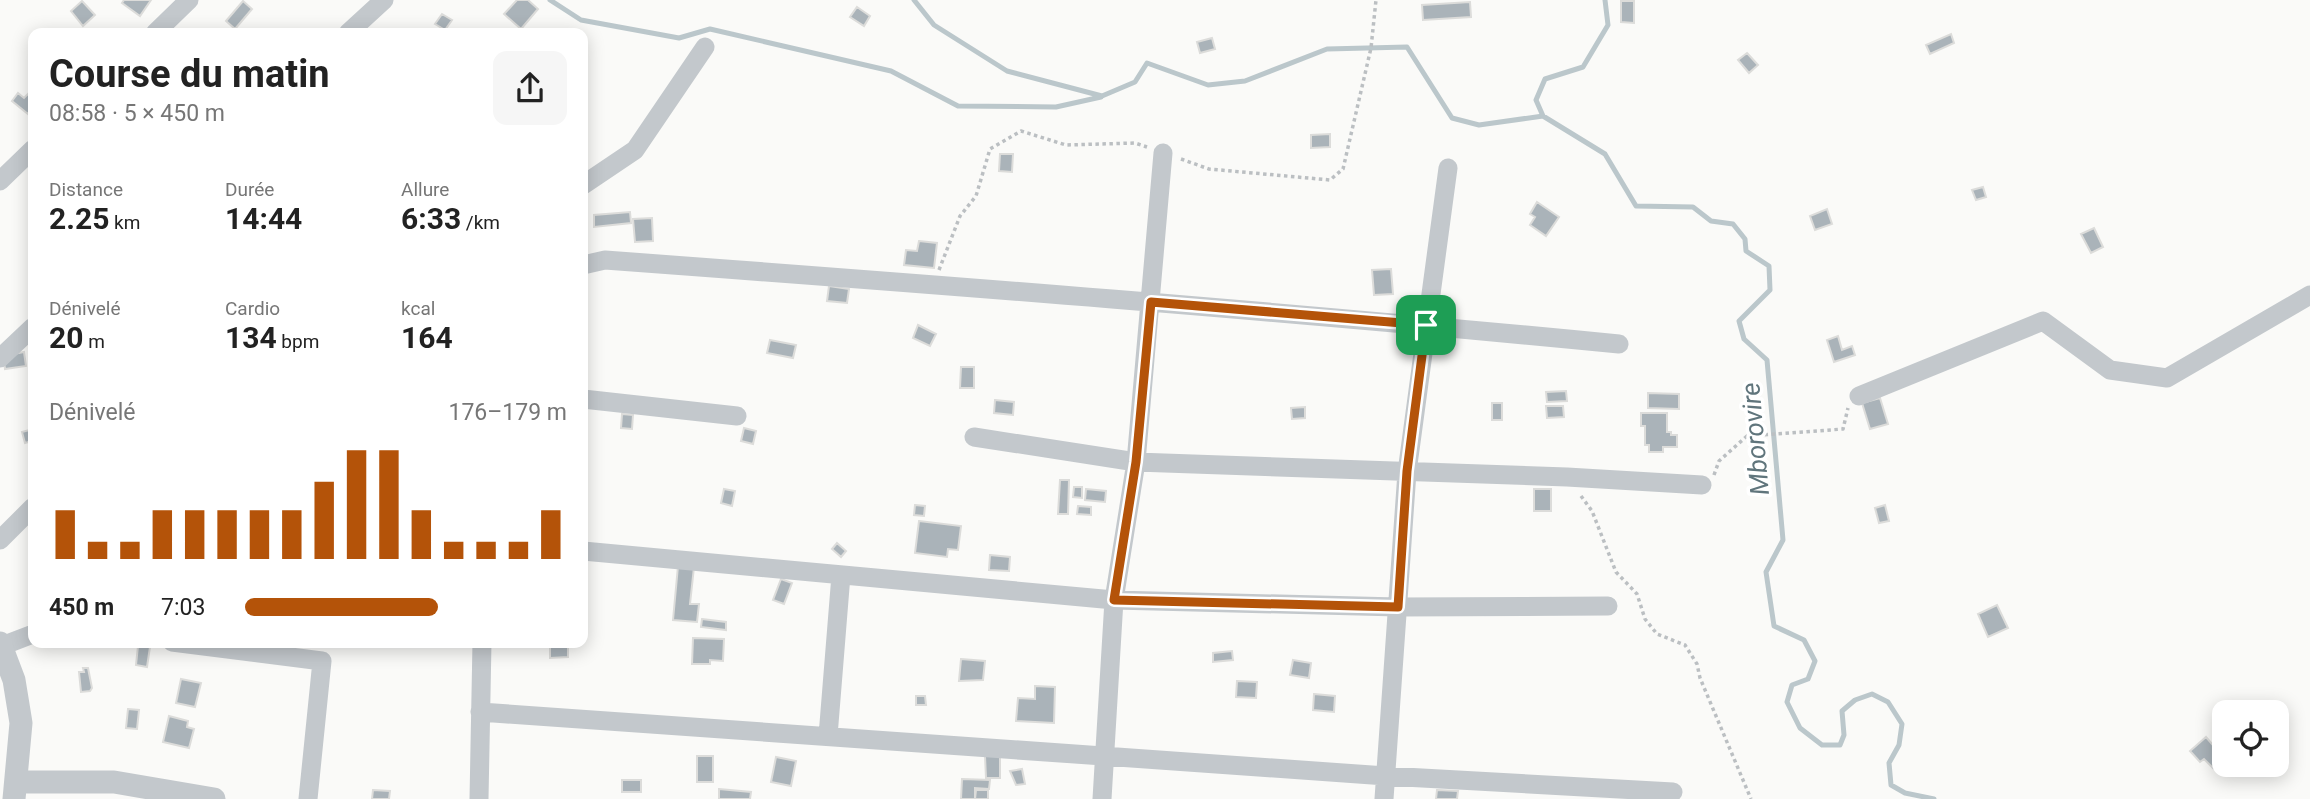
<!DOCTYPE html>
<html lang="fr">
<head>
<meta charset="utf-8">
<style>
  :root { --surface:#fff; --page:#f6f6f6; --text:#222; --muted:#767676; --accent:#b45309 }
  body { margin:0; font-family:Roboto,sans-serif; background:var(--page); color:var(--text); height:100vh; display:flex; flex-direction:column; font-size:26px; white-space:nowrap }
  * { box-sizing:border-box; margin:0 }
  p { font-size:23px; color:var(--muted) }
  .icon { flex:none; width:38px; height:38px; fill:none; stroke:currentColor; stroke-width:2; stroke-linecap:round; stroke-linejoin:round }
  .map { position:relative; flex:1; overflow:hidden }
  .drawer { position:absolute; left:28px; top:28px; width:560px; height:620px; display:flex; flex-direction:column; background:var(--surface); border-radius:14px; box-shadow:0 4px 18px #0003 }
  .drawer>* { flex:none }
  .buttons { position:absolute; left:2212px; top:700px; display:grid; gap:14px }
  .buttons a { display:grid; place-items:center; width:77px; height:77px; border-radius:14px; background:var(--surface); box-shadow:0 4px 18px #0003; font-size:35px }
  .pin { position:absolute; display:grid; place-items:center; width:60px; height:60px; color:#fff; margin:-30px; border-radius:14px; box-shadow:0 4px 10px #0006 }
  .round { display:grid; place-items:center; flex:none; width:74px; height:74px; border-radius:14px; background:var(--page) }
  .overview { display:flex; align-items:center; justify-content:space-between; height:119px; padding:0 21px }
  h1 { font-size:38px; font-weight:700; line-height:52px }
  .stats { display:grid; grid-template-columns:repeat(3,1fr); gap:10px; height:119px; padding:7px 21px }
  .stats div { display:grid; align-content:center }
  .stats b { font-size:30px; font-weight:700 }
  .stats small { font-size:19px; font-weight:400 }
  .stats p { font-size:19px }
  .chart { height:196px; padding:14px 21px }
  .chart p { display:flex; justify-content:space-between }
  .chart svg { width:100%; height:126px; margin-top:7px; stroke:var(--accent); stroke-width:6 }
  ul { padding:0 21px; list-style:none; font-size:23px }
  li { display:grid; grid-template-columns:112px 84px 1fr; align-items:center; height:52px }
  li i { height:18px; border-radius:9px; background:var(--accent) }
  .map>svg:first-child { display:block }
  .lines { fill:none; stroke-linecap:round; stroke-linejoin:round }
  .stream { stroke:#bbc7cb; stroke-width:5 }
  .building { fill:#aab3b9; stroke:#dcdcda; stroke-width:2 }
  .path { stroke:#bbbfc2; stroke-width:3.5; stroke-dasharray:3.5 3.5; stroke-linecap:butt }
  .minor { stroke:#c3c8cc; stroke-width:19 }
  .tertiary { stroke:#c3c8cc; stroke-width:23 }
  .route-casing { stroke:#fff; stroke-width:14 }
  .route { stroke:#b45309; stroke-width:9 }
  .labels { text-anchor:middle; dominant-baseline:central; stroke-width:7; stroke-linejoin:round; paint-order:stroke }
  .water-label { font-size:26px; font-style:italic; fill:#60757c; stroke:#fff }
</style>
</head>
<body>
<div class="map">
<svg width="2310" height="799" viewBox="0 0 2310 799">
  <rect width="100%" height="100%" fill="#fafaf8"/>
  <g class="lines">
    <path class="stream" d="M 550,0 L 581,20 L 679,38 L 710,29 L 891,71 L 958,106 L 1056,107 L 1101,97
      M 914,0 L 934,25 L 1007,71 L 1102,96 L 1135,82 L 1147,63 L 1208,85 L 1245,81 L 1327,49 L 1407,47 L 1452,118 L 1479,125 L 1543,116
      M 1605,0 L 1608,25 L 1583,67 L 1545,79 L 1536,100 L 1543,116 L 1605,154 L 1636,206 L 1693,207 L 1711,221 L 1733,224 L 1745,239 L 1746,251 L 1769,266 L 1770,290 L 1739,321 L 1744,339 L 1767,360 L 1783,540 L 1766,572 L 1774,626 L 1804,640 L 1815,661 L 1808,679 L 1792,685 L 1787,702 L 1800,728 L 1822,745 L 1840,745 L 1844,735 L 1842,711 L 1855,700 L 1872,694 L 1888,702 L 1902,724 L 1899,745 L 1889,763 L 1891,785 L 1905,793 L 1934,799"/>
  </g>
  <path class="building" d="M 124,0 L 151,0 L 140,16 L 122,3 Z
    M 517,0 L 528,0 L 538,9 L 521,29 L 504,14 Z
    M 82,1 L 95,15 L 83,26 L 71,11 Z
    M 243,1 L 252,9 L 235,29 L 226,21 Z
    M 1621,1 L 1634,1 L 1634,23 L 1621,22 Z
    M 1470,2 L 1471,17 L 1423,20 L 1422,5 Z
    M 857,7 L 870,16 L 864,26 L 850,17 Z
    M 442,14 L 452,20 L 445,30 L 435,24 Z
    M 1951,34 L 1954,43 L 1930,54 L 1926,45 Z
    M 1212,38 L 1215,49 L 1200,53 L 1197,42 Z
    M 1747,53 L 1758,65 L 1749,73 L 1738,60 Z
    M 18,93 L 24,98 L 29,93 L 33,97 L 33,108 L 28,114 L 12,101 Z
    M 1330,134 L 1330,147 L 1311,148 L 1311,135 Z
    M 1000,154 L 1013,154 L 1012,172 L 999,171 Z
    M 1983,187 L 1986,197 L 1976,200 L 1972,190 Z
    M 1537,202 L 1559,217 L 1546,236 L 1530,225 L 1535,217 L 1530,214 Z
    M 1827,209 L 1832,224 L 1815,230 L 1810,216 Z
    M 630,212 L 631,223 L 594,227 L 594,215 Z
    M 652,218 L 653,241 L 635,242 L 633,219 Z
    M 2094,228 L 2103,247 L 2091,253 L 2081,234 Z
    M 919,241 L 937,243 L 934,268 L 904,265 L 906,250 L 917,251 Z
    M 1391,269 L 1393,294 L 1374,295 L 1372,270 Z
    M 829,286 L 849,289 L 847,303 L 827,301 Z
    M 918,325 L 936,334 L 930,346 L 913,338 Z
    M 1838,336 L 1842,350 L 1852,346 L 1855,355 L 1834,362 L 1827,340 Z
    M 770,340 L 796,345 L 793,358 L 767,353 Z
    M 24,352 L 26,366 L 5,369 L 3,356 Z
    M 961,367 L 974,367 L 974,388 L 960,388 Z
    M 1566,391 L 1567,401 L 1547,402 L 1546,392 Z
    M 1648,393 L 1679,394 L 1679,409 L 1648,408 Z
    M 1880,398 L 1888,424 L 1870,429 L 1862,403 Z
    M 995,400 L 1014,402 L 1013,415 L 994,413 Z
    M 1492,403 L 1502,403 L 1502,420 L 1492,420 Z
    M 1546,406 L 1563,406 L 1564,417 L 1547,418 Z
    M 1305,407 L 1305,418 L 1292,419 L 1291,408 Z
    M 1641,413 L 1667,413 L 1667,432 L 1671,432 L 1671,435 L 1677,435 L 1677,447 L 1663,447 L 1663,452 L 1649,452 L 1649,445 L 1645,445 L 1645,426 L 1641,426 Z
    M 622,414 L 633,415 L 632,429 L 621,428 Z
    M 744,428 L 756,431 L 753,444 L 741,441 Z
    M 33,429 L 33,445 L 32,441 L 25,443 L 22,432 Z
    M 1060,480 L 1069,480 L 1068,514 L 1058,514 Z
    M 1074,487 L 1082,487 L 1082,498 L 1073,497 Z
    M 724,489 L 735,491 L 732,506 L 721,503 Z
    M 1086,489 L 1106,491 L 1105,502 L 1085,500 Z
    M 1534,489 L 1551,489 L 1551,511 L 1534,511 Z
    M 915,505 L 925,506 L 924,516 L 914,515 Z
    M 1885,505 L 1889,521 L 1879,523 L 1875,508 Z
    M 1078,506 L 1091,507 L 1091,515 L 1077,514 Z
    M 919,521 L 961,526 L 958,550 L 948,549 L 947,557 L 915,553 Z
    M 837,543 L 846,551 L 841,557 L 832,549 Z
    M 990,555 L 1010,557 L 1009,571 L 989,570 Z
    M 678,566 L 694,567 L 690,604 L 699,604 L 697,622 L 673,620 Z
    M 781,579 L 792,583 L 784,604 L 773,600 Z
    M 1997,605 L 2008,628 L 1988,637 L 1978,614 Z
    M 702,619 L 726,622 L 726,630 L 701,627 Z
    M 693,638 L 724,639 L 723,661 L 710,660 L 710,664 L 692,664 Z
    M 138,646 L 150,647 L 147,667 L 136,665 Z
    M 568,646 L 568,657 L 550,658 L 550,647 Z
    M 1232,651 L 1233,660 L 1213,662 L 1213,653 Z
    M 961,659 L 985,661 L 983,680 L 959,681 Z
    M 1293,660 L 1311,663 L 1309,678 L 1290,675 Z
    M 83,668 L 88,668 L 92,688 L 90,691 L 81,692 L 79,672 L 84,672 Z
    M 181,679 L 201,683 L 195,707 L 176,703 Z
    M 1237,681 L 1257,682 L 1256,698 L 1236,697 Z
    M 1035,686 L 1055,687 L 1054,723 L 1016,721 L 1018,698 L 1035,699 Z
    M 1314,694 L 1335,696 L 1334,712 L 1313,710 Z
    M 916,696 L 925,696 L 926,705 L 916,705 Z
    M 128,709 L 139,710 L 137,729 L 126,728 Z
    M 169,716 L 188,721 L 187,727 L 194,729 L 189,748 L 163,742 Z
    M 2206,737 L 2224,758 L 2213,768 L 2204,759 L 2200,762 L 2190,751 Z
    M 697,756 L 713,756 L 713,782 L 697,782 Z
    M 985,756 L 1000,756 L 1000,778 L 986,778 Z
    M 776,757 L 796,761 L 791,786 L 771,782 Z
    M 1022,769 L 1025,784 L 1016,785 L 1010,771 Z
    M 962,779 L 990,780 L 989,789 L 975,788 L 975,799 L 961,799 Z
    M 622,780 L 641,780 L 641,792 L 622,792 Z
    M 719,789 L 751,792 L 750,799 L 719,799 Z
    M 373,790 L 390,791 L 389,799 L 372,799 Z
    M 976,790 L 988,790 L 988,799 L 975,799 Z
    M 1437,790 L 1458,791 L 1457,799 L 1436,799 Z"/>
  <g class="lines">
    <path class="path" d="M 1181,159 L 1209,169 L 1330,180 L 1343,169 L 1371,48 L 1376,0
      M 939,270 L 960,216 L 976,196 L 990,149 L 1021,131 L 1066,145 L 1135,143 L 1147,147
      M 1714,475 L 1719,461 L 1747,436 L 1843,429 L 1848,408
      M 1581,496 L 1592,511 L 1616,572 L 1637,594 L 1645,619 L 1657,634 L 1685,645 L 1697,664 L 1700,678 L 1751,799"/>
    <path class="minor" d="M 155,33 L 189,0
      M 348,33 L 384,0
      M 0,181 L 33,149
      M 583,185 L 635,150 L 705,47
      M 583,265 L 605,260 C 943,285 1281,311 1619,344
      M 0,358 L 33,327
      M 1859,396 L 2043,321 L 2110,370 L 2167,378 L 2310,295
      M 583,399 L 737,416
      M 974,437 L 1136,462 L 1567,477 L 1702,485
      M 0,540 L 33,507
      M 583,551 L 1114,600 L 1398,607 L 1608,606
      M 172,642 L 322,661 L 308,799
      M 2,646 L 33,634
      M 480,712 L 1386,776 L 1673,792
      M 828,736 L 841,575
      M 479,799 L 482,642
      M 1102,799 L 1114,600 L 1136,462 L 1163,153
      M 1384,799 L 1407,472 L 1448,168"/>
    <path class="tertiary" d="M 0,643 L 14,680 L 21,723 L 14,799
      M 16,782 L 114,782 L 214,799"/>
  </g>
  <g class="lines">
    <g class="route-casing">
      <path id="route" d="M 1151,302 L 1426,325 L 1407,471 L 1398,607 L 1114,600 L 1136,462 Z"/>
    </g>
    <use href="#route" class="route"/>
  </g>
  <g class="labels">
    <g class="water-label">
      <text transform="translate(1755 439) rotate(-95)">Mborovire</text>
    </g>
  </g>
</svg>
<div class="buttons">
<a><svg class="icon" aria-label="locate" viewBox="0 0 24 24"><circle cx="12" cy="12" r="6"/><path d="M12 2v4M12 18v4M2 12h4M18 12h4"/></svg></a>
</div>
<div class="pin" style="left:1426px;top:325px;background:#1e9e55"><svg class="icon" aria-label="arrive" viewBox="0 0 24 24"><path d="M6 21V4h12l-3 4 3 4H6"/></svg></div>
<section class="drawer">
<div class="overview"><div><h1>Course du matin</h1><p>08:58 · 5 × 450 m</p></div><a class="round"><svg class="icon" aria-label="share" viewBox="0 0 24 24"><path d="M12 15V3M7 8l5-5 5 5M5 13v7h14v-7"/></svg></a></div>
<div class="stats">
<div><p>Distance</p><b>2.25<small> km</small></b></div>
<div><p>Durée</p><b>14:44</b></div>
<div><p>Allure</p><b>6:33<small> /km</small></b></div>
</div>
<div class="stats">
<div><p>Dénivelé</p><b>20<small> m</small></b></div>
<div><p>Cardio</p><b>134<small> bpm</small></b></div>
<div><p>kcal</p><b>164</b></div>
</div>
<div class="chart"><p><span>Dénivelé</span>176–179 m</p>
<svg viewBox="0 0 160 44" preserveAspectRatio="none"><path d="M5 44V27M15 44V38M25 44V38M35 44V27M45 44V27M55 44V27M65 44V27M75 44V27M85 44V17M95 44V6M105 44V6M115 44V27M125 44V38M135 44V38M145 44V38M155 44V27"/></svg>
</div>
<ul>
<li><b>450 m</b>7:03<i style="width:60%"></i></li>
</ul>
</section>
</div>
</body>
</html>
